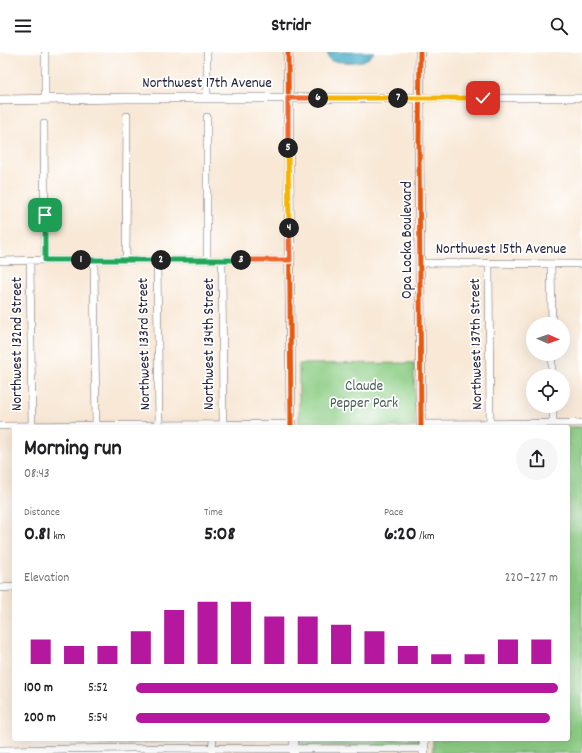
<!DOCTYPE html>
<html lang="en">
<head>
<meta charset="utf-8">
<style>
  :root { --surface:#fff; --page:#f6f6f6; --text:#202124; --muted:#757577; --accent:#b5179e }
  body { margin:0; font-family:Dekko,sans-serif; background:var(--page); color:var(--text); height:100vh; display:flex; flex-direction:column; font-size:15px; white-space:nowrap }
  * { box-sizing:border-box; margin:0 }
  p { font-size:13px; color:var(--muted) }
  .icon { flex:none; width:22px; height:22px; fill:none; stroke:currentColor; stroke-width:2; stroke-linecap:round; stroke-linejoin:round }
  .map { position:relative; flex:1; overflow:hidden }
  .side { position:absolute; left:12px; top:373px; width:558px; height:316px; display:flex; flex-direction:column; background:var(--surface); border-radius:4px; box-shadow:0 4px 16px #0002 }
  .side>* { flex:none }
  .needle { width:26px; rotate:92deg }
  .controls { position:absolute; left:526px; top:265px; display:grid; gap:8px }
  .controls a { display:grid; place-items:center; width:44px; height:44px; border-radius:50%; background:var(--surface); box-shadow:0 4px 16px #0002; font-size:20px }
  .pin { position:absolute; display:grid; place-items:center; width:34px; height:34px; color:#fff; margin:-17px; border-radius:8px; box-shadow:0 2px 6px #0006 }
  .km { position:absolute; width:20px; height:20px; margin:-10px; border-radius:50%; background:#222; color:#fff; font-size:11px; line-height:20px; text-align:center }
  .round { display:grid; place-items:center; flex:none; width:42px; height:42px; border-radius:21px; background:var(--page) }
  .head { display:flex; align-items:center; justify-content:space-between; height:68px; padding:0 12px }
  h1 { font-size:22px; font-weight:800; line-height:30px }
  .figures { display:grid; grid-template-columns:repeat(3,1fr); gap:6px; height:68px; padding:4px 12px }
  .figures div { display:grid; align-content:center }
  .figures b { font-size:20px; font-weight:800 }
  .figures small { font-size:11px; font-weight:400 }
  .figures p { font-size:11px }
  .chart { height:112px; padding:8px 12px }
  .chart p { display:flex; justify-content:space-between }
  .chart svg { width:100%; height:72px; margin-top:4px; stroke:var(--accent); stroke-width:6 }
  ul { padding:0 12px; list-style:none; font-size:13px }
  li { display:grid; grid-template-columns:64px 48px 1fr; align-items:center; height:30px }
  li i { height:10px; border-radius:5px; background:var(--accent) }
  header { display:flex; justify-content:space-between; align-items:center; height:52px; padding:0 12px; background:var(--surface); font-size:18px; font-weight:800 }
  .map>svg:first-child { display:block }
  .green { fill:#8ece86; stroke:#587860 }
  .water { fill:#47adc7; stroke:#346881 }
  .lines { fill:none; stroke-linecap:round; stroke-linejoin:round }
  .minor-casing { stroke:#6d6771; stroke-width:8 }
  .major-casing { stroke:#6d6771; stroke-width:10 }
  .minor { stroke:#fff; stroke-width:7 }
  .major { stroke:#fff; stroke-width:9 }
  .cycleway-casing { stroke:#fff; stroke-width:8 }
  .cycleway { stroke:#e8590c; stroke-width:5 }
  .split-1-casing { stroke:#fff; stroke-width:8 }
  .split-2-casing { stroke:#fff; stroke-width:8 }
  .split-3-casing { stroke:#fff; stroke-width:8 }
  .split-4-casing { stroke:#fff; stroke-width:8 }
  .split-5-casing { stroke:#fff; stroke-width:8 }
  .split-6-casing { stroke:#fff; stroke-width:8 }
  .split-7-casing { stroke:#fff; stroke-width:8 }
  .split-8-casing { stroke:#fff; stroke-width:8 }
  .split-1 { stroke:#22a559; stroke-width:5 }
  .split-2 { stroke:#22a559; stroke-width:5 }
  .split-3 { stroke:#22a559; stroke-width:5 }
  .split-4 { stroke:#f0652b; stroke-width:5 }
  .split-5 { stroke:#f5b400; stroke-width:5 }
  .split-6 { stroke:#f0652b; stroke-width:5 }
  .split-7 { stroke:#f5b400; stroke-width:5 }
  .split-8 { stroke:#f5b400; stroke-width:5 }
  .labels { text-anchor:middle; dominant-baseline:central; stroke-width:3.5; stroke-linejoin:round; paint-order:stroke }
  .street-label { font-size:15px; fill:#22223b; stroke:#fff }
  .park-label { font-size:15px; fill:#485e55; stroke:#fff }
</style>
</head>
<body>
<header><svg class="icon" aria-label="menu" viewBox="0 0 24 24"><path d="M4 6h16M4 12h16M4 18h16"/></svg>Stridr<svg class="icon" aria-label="search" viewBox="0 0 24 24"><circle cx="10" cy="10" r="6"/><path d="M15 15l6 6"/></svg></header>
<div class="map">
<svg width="582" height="701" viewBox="0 0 582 701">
  <rect width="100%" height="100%" fill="#fff"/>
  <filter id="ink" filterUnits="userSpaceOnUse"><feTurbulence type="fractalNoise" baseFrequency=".025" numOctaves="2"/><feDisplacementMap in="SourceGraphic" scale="8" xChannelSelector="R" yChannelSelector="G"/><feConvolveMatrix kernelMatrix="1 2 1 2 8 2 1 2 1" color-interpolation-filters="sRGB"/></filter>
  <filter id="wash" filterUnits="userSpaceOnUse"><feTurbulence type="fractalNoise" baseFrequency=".012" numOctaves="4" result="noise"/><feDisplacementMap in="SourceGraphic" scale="16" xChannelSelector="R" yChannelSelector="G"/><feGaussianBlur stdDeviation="0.9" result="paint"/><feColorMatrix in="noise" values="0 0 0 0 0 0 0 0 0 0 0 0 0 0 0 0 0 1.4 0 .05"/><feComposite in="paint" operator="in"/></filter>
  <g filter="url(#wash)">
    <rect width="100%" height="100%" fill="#f8e8d5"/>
    <path class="green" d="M 414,311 L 415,375 L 299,375 L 299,312 Z
      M 568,375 L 582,375 L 582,701 L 433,701 L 433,687 L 568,687 Z
      M 99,687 L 209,687 L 209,688 L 99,692 Z
      M 302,687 L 419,687 L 419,694 L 302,694 Z"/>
    <path class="water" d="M 328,0 L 374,0 C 366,14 345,10 331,9 L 328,5 Z"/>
  </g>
  <g filter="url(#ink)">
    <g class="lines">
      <g class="minor-casing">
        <path id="minor" d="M 207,46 L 207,0
          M 419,46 L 582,46
          M 45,47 L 45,0
          M 207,65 L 207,208
          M 44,72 L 45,208
          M 94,208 L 96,375
          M 126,208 L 127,64
          M 157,208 L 159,375
          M 222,208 L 223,375
          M 0,209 L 45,208 L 290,208
          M 30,209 L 32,375
          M 420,211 L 582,212
          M 489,212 L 490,372
          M 551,212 L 552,272
          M 552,302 L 552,324
          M 553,354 L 553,371
          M 421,372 L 582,371
          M 0,374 L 291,372
          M 0,536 L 14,535
          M 0,698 L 131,696 L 424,697
          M 212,701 L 213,687"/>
      </g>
      <g class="major-casing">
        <path id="major" d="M 288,0 L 291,375
          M 420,0 L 419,87 L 421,375
          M 0,48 L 127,46 L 419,46
          M 294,687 L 294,701
          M 424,687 L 424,701"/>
      </g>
      <use href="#minor" class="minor"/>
      <use href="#major" class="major"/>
      <g class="cycleway-casing">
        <path id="cycleway" d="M 288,0 L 291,375
          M 420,0 L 419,87 L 421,375"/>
      </g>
      <use href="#cycleway" class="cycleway"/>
    </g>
  </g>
  <g class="lines" filter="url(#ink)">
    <g class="split-1-casing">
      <path id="split-1" d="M 45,163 L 45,208 L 81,208"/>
    </g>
    <g class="split-2-casing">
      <path id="split-2" d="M 81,208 L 161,208"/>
    </g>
    <g class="split-3-casing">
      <path id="split-3" d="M 161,208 L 241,208"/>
    </g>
    <g class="split-4-casing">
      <path id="split-4" d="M 241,208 L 290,208 L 289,176"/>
    </g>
    <g class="split-5-casing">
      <path id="split-5" d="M 288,96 L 289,176"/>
    </g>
    <g class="split-6-casing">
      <path id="split-6" d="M 288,96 L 288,46 L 318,46"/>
    </g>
    <g class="split-7-casing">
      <path id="split-7" d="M 318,46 L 398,46"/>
    </g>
    <g class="split-8-casing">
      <path id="split-8" d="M 398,46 L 483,46"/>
    </g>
    <use href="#split-1" class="split-1"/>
    <use href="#split-2" class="split-2"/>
    <use href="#split-3" class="split-3"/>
    <use href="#split-4" class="split-4"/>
    <use href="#split-5" class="split-5"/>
    <use href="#split-6" class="split-6"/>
    <use href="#split-7" class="split-7"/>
    <use href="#split-8" class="split-8"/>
  </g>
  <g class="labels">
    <g class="street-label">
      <text x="207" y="32">Northwest 17th Avenue</text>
      <text transform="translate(408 188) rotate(-90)">Opa Locka Boulevard</text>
      <text x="501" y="198">Northwest 15th Avenue</text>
      <text transform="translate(18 292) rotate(-90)">Northwest 132nd Street</text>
      <text transform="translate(145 292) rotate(-91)">Northwest 133rd Street</text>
      <text transform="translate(210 292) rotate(-90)">Northwest 134th Street</text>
      <text transform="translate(477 292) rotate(-91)">Northwest 137th Street</text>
    </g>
    <g class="park-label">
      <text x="364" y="335">Claude<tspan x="364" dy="17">Pepper Park</tspan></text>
    </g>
  </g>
</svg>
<div class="controls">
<a><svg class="needle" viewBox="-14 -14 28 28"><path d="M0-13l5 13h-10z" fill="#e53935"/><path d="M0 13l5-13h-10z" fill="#757577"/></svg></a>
<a><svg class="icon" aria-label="locate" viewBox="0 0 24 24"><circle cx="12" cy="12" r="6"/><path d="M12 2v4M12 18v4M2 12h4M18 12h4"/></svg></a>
</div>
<div class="pin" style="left:45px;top:163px;background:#1e9e55"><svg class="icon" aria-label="arrive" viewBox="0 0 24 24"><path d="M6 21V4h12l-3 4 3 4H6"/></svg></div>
<div class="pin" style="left:483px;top:46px;background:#d93025"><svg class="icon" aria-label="check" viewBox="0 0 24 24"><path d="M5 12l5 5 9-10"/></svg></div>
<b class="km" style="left:81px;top:208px">1</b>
<b class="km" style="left:161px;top:208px">2</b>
<b class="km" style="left:241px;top:208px">3</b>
<b class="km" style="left:289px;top:176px">4</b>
<b class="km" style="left:288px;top:96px">5</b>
<b class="km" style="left:318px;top:46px">6</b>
<b class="km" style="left:398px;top:46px">7</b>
<section class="side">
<div class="head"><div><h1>Morning run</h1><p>08:43</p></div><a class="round"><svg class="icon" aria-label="share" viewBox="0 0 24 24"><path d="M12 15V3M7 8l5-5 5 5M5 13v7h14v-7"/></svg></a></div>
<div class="figures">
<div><p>Distance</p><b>0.81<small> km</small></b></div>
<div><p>Time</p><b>5:08</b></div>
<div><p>Pace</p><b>6:20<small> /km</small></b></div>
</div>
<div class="chart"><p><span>Elevation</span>220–227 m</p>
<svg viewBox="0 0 160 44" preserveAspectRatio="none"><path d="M5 44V29M15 44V33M25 44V33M35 44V24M45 44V11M55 44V6M65 44V6M75 44V15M85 44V15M95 44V20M105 44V24M115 44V33M125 44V38M135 44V38M145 44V29M155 44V29"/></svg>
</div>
<ul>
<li><b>100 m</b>5:52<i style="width:100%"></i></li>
<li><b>200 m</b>5:54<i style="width:98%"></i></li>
</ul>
</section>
</div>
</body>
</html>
